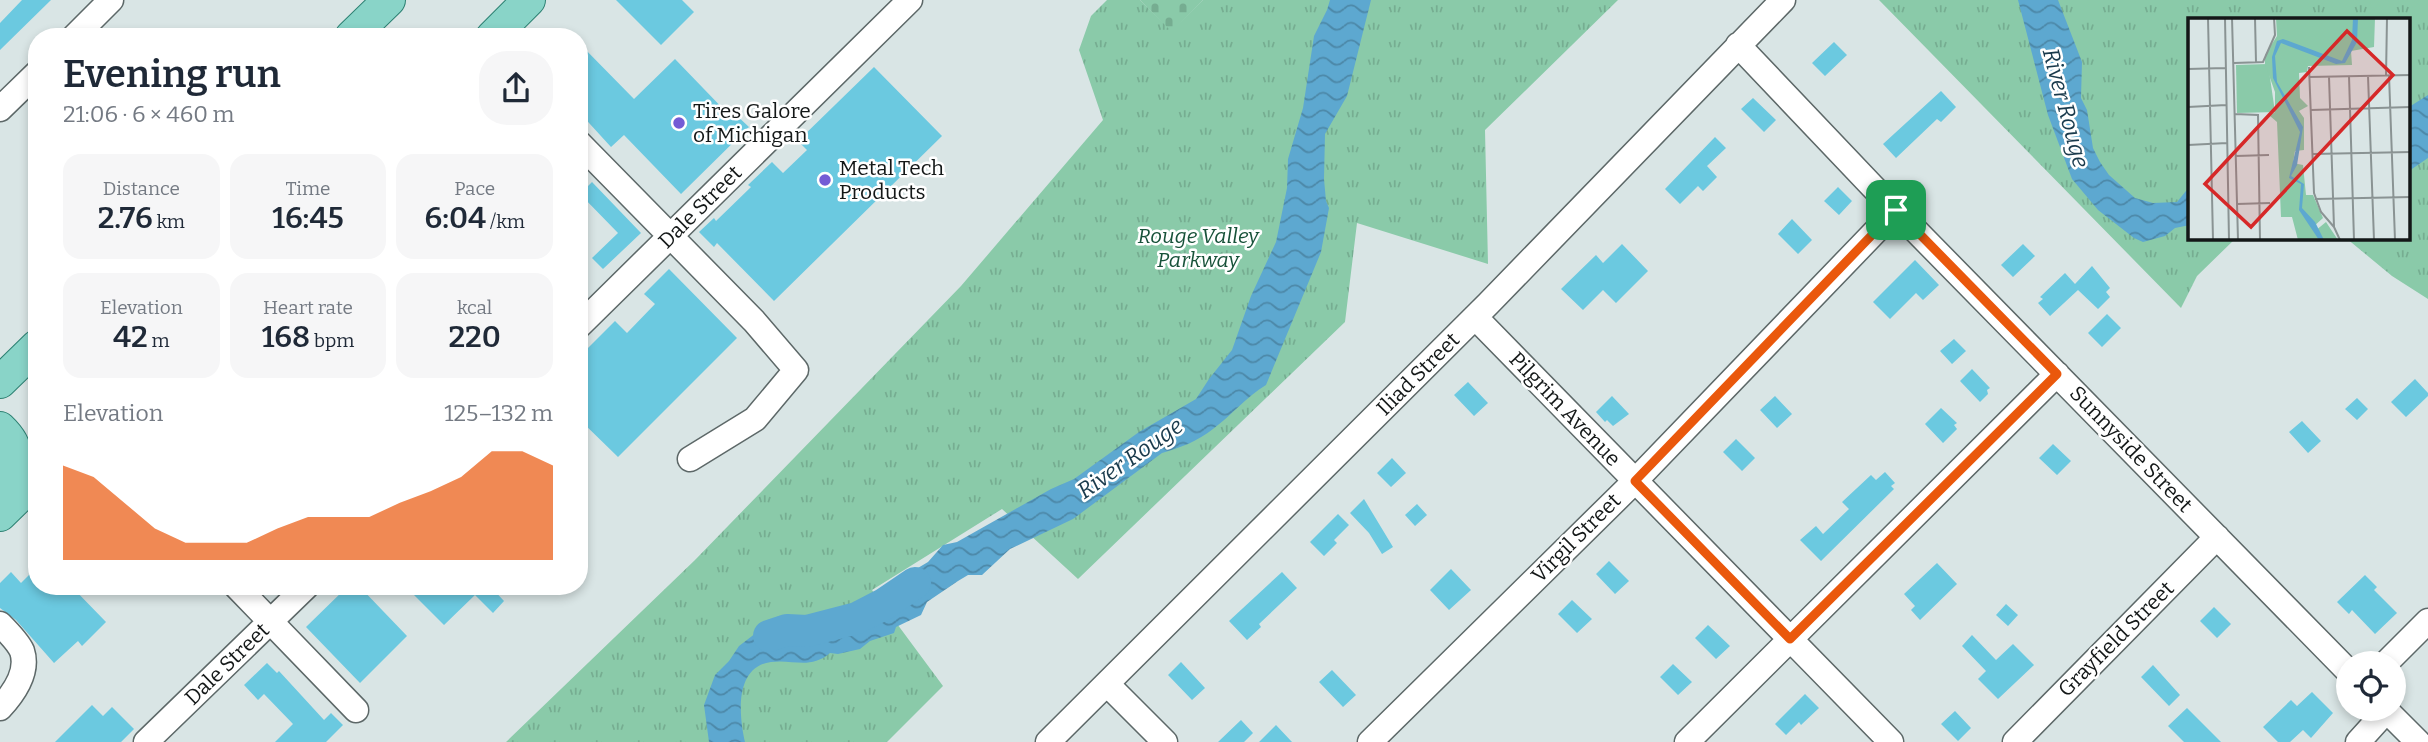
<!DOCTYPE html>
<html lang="en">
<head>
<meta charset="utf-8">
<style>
  :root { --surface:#fff; --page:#f6f6f7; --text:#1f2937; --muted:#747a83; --accent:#ea580c }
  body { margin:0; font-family:Bitter,serif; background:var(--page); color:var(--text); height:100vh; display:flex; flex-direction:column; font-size:26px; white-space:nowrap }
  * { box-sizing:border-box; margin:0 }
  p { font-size:23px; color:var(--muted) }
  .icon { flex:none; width:38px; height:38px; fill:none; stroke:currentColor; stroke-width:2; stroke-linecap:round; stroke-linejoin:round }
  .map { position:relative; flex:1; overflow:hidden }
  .side { position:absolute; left:28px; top:28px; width:560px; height:567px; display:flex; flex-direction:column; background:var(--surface); border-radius:28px; box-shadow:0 4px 10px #0003 }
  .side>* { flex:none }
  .controls { position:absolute; left:2336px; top:651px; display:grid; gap:14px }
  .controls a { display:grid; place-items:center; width:70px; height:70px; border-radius:50%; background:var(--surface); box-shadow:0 4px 10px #0003; font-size:35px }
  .pin { position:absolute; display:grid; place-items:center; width:60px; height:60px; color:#fff; margin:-30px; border-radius:14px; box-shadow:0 4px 10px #0006 }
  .round { display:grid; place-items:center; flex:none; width:74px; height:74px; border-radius:28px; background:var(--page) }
  .summary { display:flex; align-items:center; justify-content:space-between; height:119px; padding:0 35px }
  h1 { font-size:38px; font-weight:600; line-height:52px }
  .figures { display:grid; grid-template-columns:repeat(3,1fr); gap:10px; height:119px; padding:7px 35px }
  .figures div { display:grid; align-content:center; border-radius:18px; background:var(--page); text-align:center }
  .figures b { font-size:30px; font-weight:600 }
  .figures small { font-size:19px; font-weight:400 }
  .figures p { font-size:19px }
  .chart { height:196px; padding:14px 35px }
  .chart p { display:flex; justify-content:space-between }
  .chart svg { width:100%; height:126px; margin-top:7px; fill:var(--accent); opacity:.7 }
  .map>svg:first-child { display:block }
  .cemetery { fill:url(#cemetery-stones) }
  .park { fill:url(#park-tufts) }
  .water { fill:url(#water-waves) }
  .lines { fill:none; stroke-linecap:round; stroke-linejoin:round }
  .river { stroke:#5da8d0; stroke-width:32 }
  .building { fill:#6bc9e0 }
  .minor-casing { stroke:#5d6868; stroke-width:27 }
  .major-casing { stroke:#2c8072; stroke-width:34 }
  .minor { stroke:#fff; stroke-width:24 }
  .major { stroke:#89d4c8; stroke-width:32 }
  .route-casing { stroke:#fff; stroke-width:14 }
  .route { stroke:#ea580c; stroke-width:9 }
  .poi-dot { fill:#735bd5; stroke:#fff; stroke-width:2.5 }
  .labels { text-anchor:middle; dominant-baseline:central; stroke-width:5; stroke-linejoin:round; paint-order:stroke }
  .poi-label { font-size:21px; fill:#131717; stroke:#fff; text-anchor:start }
  .street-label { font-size:21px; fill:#131717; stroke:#fff }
  .park-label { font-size:21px; font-style:italic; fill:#175239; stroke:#fff }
  .water-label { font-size:23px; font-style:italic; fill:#193a4c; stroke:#fff }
  .inset-road { fill:none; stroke:#8a9393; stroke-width:2 }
  .view { fill:#d62828; fill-opacity:0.15; stroke:#d62828; stroke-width:3.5 }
  .inset-edge { fill:none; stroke:#131717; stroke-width:3.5 }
</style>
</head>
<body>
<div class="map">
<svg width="2428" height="742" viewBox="0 0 2428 742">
  <defs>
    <pattern id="cemetery-stones" width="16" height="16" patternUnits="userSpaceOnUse" patternTransform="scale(1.75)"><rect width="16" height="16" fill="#8acaa9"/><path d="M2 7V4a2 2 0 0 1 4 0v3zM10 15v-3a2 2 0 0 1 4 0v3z" fill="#76ad91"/></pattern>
    <pattern id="park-tufts" width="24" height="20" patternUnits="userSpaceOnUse" patternTransform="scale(1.75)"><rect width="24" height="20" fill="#8acaa9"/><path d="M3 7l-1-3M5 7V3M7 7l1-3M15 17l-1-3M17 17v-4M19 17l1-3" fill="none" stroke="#76ad91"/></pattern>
    <pattern id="water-waves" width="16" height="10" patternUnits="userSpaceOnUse" patternTransform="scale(1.75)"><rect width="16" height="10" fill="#5da8d0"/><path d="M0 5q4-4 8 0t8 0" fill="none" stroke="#4c88a8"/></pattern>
  </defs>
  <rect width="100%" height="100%" fill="#d9e5e5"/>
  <path class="cemetery" d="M 1140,0 L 1203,0 L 1171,32 Z"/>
  <path class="park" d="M 1107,0 L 1140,0 L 1171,31 L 1203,0 L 1618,0 L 1485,130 L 1488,264 L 1357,223 L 1345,322 L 1078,579 L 1002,509 L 872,590 L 943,686 L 887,742 L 506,742 L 695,560 L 961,286 L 1103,120 L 1079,50 L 1091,16 Z
    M 1879,0 L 2428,0 L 2428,299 L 2392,276 L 2346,238 L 2409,238 L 2409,19 L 2190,19 L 2190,238 L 2236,238 L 2197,276 L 2181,308 Z"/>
  <path class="water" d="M 1330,0 L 1371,0 L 1347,96 L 1325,134 L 1324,179 L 1326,201 L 1329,208 L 1321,252 L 1266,385 C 1246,397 1232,415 1213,429 C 1198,441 1180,448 1162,453 L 1073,519 L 1010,549 L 982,575 L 968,575 L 958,581 L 927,602 L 921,615 L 896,627 L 894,633 L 870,641 L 860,649 L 838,654 L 830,653 C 810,670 793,659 771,662 C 734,667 739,716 745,742 L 709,742 L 704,705 L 715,675 L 729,661 L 739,646 L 756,633 L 788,623 L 797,623 L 821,633 L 838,629 L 869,618 L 901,578 L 928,562 L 943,545 L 957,542 L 1051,489 L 1074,479 L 1139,432 L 1196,399 L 1209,379 L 1232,350 L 1251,296 L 1276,242 L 1287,188 L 1288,159 L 1303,108 L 1314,36 L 1327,10 Z
    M 2018,0 L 2058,0 L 2082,62 L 2081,98 L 2087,110 L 2093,148 L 2100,162 L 2109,175 L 2135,198 L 2153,203 L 2177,202 L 2190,186 L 2190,225 L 2175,228 L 2165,236 L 2143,242 L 2134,238 L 2098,210 L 2072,179 L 2048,115 Z
    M 2428,95 L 2428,158 L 2409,171 L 2409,107 Z"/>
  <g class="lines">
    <path class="river" d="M 769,636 L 787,630 L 807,631 L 857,618 L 884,604 L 915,583"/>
  </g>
  <path class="building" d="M 22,0 L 51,0 L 0,50 L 0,23 Z
    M 616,0 L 682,0 L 694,12 L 661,45 Z
    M 1834,42 L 1847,55 L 1825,76 L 1812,63 Z
    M 579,43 L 634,99 L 675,59 L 731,117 L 734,113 L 749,127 L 681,194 L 624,135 L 611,147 L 579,112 Z
    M 874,67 L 942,136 L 774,301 L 717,243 L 714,247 L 699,232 L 714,218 L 716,221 L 751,187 L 748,185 L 772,162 L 783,173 L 807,150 L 798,141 Z
    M 1941,91 L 1956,107 L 1941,122 L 1937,119 L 1896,158 L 1883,144 Z
    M 1753,98 L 1776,120 L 1764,132 L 1741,109 Z
    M 1715,137 L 1726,148 L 1707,166 L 1717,177 L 1703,191 L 1698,186 L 1680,204 L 1665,189 Z
    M 592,182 L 641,233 L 603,269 L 592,258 L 618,233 L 580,194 Z
    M 1838,187 L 1852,201 L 1839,215 L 1824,201 Z
    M 1792,219 L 1812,240 L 1798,254 L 1778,234 Z
    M 1622,244 L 1648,271 L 1616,303 L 1603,290 L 1583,310 L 1561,289 L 1596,255 L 1603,263 Z
    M 2023,244 L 2035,256 L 2013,277 L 2001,265 Z
    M 1915,260 L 1939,285 L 1923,300 L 1916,293 L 1890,319 L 1873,302 Z
    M 2092,266 L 2110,288 L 2106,292 L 2110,297 L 2098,309 L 2078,290 L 2050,316 L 2038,303 L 2043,299 L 2040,297 L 2065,273 L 2075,284 Z
    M 669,269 L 737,338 L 618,457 L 579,419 L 579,357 L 615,321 L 627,333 L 655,304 L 644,294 Z
    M 2107,314 L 2121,328 L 2102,347 L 2088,333 Z
    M 1954,339 L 1966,351 L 1952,364 L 1940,351 Z
    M 1972,369 L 1990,388 L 1987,390 L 1988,394 L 1980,402 L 1960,381 Z
    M 2415,379 L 2428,393 L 2428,396 L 2406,417 L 2391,402 Z
    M 1468,382 L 1488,403 L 1474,416 L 1454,395 Z
    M 1612,396 L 1629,414 L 1613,426 L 1607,420 L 1605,422 L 1596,412 Z
    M 1775,396 L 1792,414 L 1777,428 L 1760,410 Z
    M 2357,398 L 2368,409 L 2357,420 L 2345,409 Z
    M 1941,408 L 1957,423 L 1954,425 L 1957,429 L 1943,443 L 1925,424 Z
    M 2302,421 L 2321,441 L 2308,453 L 2289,432 Z
    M 1736,439 L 1755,458 L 1742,471 L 1723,452 Z
    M 2053,444 L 2071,461 L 2057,475 L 2039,458 Z
    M 1392,458 L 1406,473 L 1391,487 L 1377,473 Z
    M 1885,472 L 1895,483 L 1891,486 L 1894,489 L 1821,561 L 1800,540 L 1816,526 L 1823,534 L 1849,509 L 1842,502 L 1871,475 L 1876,480 Z
    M 1364,499 L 1393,547 L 1382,554 L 1369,533 L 1350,513 Z
    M 1417,504 L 1427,515 L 1415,526 L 1405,515 Z
    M 1338,514 L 1349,525 L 1334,540 L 1337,543 L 1324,556 L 1310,542 Z
    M 1609,561 L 1629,581 L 1615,594 L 1596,574 Z
    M 1937,563 L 1957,584 L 1920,620 L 1911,610 L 1915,606 L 1904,594 Z
    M 37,567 L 37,586 L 71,586 L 106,622 L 82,646 L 78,641 L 54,663 L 16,620 L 0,608 L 0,583 L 11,572 L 21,583 Z
    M 1451,569 L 1471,590 L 1449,610 L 1430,590 Z
    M 1282,572 L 1297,588 L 1259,624 L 1261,627 L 1247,640 L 1229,621 Z
    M 2365,575 L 2377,587 L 2374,590 L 2397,613 L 2375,634 L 2352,610 L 2349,614 L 2337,602 Z
    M 348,586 L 359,586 L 407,636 L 360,683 L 306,627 Z
    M 405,586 L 490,586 L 504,601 L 493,613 L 475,595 L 444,625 Z
    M 1572,600 L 1592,619 L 1577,633 L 1558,614 Z
    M 2006,604 L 2018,615 L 2008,626 L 1996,615 Z
    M 2214,607 L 2231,624 L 2217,638 L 2200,621 Z
    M 1708,625 L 1730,646 L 1716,659 L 1695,638 Z
    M 1972,635 L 1996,660 L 2013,644 L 2034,665 L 1998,699 L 1978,679 L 1986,671 L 1962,646 Z
    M 1181,662 L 1205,688 L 1192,700 L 1168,675 Z
    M 267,663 L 277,673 L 279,671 L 324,720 L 331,713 L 343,725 L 326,742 L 275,742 L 293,724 L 264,694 L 258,700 L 244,685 Z
    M 1673,664 L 1692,682 L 1678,695 L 1660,677 Z
    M 2153,665 L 2180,695 L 2169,706 L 2141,677 Z
    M 1332,670 L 1356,695 L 1343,707 L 1319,682 Z
    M 2312,692 L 2333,713 L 2311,738 L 2303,730 L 2290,742 L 2278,742 L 2263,727 L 2291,700 L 2297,706 Z
    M 1805,694 L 1819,708 L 1801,725 L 1799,722 L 1786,735 L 1775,724 Z
    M 92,705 L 103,716 L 112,707 L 134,729 L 121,742 L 55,742 Z
    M 2187,708 L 2221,742 L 2184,742 L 2168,726 Z
    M 1955,711 L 1971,728 L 1958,741 L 1941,724 Z
    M 1241,720 L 1253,733 L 1244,742 L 1218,742 Z
    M 1276,725 L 1292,742 L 1259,742 Z"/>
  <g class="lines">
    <g class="minor-casing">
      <path id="minor" d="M 74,37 L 111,0
        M 1738,45 L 1872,186 L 2348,671
        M 0,109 L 37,73
        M 579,143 L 754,321 L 796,370 L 755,419 L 690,459
        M 1475,317 L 1891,742
        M 579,326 L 910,0
        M 236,586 L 356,710
        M 0,624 C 7,631 18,642 22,651 C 29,672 13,694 0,708
        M 2386,663 L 2428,621
        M 1108,685 L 1165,742
        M 2385,709 L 2418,742
        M 146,742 L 307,586
        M 1048,742 L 1488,304 L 1783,0
        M 1370,742 L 1635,481 L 1896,210
        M 1687,742 L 2057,374
        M 2015,742 L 2217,537
        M 2358,742 L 2387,710"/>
    </g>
    <g class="major-casing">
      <path id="major" d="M 351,37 L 389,0
        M 492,37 L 529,0
        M 0,382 L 37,346
        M 0,428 C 20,447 19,459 0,478
        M 0,515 L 37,479"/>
    </g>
    <use href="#minor" class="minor"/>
    <use href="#major" class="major"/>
  </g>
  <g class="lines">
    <g class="route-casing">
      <path id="route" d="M 1896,210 L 2057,374 L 1790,639 L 1635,481 Z"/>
    </g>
    <use href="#route" class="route"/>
  </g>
  <g class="poi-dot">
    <circle cx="679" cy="123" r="7"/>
    <circle cx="825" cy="180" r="7"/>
  </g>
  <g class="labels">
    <g class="poi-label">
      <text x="693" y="111">Tires Galore<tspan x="693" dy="24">of Michigan</tspan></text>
      <text x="839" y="168">Metal Tech<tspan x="839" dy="24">Products</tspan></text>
    </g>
    <g class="street-label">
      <text transform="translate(700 207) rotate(-45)">Dale Street</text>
      <text transform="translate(1418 374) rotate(-45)">Iliad Street</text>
      <text transform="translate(1565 409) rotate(46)">Pilgrim Avenue</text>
      <text transform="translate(2131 449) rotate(46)">Sunnyside Street</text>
      <text transform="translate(1576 538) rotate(-45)">Virgil Street</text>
      <text transform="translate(2116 639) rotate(-45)">Grayfield Street</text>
      <text transform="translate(227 664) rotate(-44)">Dale Street</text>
    </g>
    <g class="park-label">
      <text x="1198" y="236">Rouge Valley<tspan x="1198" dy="24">Parkway</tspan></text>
    </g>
    <g class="water-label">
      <text transform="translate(2066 108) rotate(75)">River Rouge</text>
      <text transform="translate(1130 458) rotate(-35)">River Rouge</text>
    </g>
  </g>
  <g transform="translate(2188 18)">
    <rect width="222" height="222" fill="#d9e5e5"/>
    <path d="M 80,46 L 87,94 L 49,95 L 48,47 Z" fill="#8acaa9"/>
    <path d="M 88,0 L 187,0 L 186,29 L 163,33 L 164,47 L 120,48 L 119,54 L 111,55 L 112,80 L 120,88 L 111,93 L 116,100 L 116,132 L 107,133 L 105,145 L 115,147 L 118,177 L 125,177 L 135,200 L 124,210 L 127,213 L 138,204 L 150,222 L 110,222 L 104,199 L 93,199 L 89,104 L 82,98 L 87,94 L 87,74 L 77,46 L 77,37 L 89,18 Z" fill="#8acaa9"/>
    <path d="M 165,0 L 170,0 L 169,24 L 157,45 L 148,46 L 93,25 L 87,38 L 89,64 L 115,109 L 109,147 L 103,158 L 116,166 L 114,190 L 127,204 L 136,222 L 131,222 L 111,192 L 113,166 L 101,160 L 112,114 L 85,60 L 84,39 L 89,23 L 95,21 L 154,43 L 164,22 Z" fill="#5da8d0"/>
    <path class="inset-road" d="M 20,0 L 25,222M 37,0 L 41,222M 44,0 L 50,222M 67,0 L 68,44M 46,45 L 75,44 L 87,17 L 86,0M 121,49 L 126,175 L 133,194 L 146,209M 0,51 L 37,50M 201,57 L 207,222M 161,58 L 166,222M 180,58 L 186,222M 198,58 L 199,0M 121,59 L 223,57M 141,59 L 146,209 L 152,222M 0,89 L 38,87M 123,92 L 223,89M 47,96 L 70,97 L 72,222M 0,127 L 39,125M 125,136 L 223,134M 48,138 L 81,137M 127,181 L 223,179M 49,186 L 82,185"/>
    <path class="view" d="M 159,13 L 205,57 L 63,209 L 17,166 Z"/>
    <rect width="222" height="222" class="inset-edge"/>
  </g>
</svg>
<div class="controls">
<a><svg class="icon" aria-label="locate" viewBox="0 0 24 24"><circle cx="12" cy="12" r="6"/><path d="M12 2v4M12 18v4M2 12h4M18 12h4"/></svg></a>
</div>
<div class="pin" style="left:1896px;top:210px;background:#1e9e55"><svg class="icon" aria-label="arrive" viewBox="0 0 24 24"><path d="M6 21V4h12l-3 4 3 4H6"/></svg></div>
<section class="side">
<div class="summary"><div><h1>Evening run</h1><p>21:06 · 6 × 460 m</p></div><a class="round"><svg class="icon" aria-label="share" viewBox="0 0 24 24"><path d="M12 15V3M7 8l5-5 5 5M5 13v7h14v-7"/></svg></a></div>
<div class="figures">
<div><p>Distance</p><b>2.76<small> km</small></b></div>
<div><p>Time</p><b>16:45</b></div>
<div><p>Pace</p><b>6:04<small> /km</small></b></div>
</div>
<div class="figures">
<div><p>Elevation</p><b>42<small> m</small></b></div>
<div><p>Heart rate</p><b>168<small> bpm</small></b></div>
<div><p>kcal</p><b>220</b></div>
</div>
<div class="chart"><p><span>Elevation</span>125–132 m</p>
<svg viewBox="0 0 160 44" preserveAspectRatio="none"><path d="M0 44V11L10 15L20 24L30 33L40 38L50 38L60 38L70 33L80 29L90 29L100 29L110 24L120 20L130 15L140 6L150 6L160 11V44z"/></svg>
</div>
</section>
</div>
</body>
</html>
